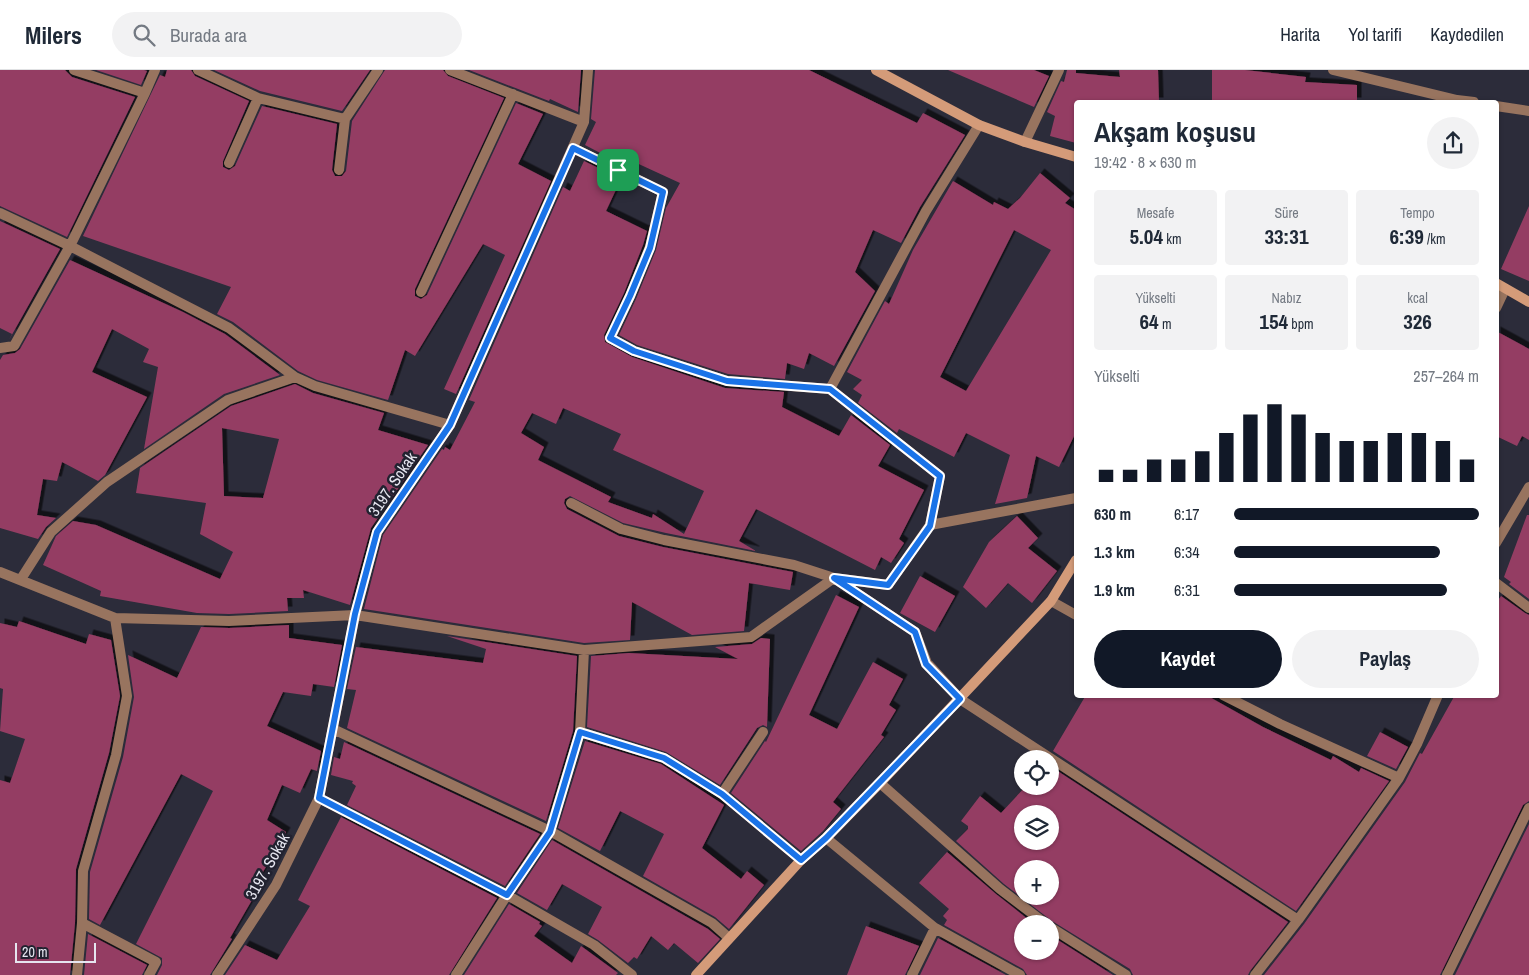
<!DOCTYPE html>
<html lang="tr">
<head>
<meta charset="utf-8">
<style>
  :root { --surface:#fff; --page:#f2f2f3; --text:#1f2937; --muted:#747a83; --line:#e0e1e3; --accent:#111827 }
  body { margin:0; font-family:"Archivo Narrow",sans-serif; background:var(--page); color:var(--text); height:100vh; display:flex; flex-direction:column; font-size:19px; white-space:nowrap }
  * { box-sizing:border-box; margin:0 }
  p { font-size:16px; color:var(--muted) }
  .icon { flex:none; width:28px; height:28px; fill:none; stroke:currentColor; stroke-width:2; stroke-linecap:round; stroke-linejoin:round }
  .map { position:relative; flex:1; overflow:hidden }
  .sheet { position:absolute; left:1074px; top:30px; width:425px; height:598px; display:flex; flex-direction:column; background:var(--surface); border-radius:5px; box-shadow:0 1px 4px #0004 }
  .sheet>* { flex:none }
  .buttons { position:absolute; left:1014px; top:680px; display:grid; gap:10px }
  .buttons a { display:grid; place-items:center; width:45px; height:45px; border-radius:50%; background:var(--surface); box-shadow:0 1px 4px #0004; font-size:25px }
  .scale { position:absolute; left:15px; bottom:12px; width:81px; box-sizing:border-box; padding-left:5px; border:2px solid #e6e6f0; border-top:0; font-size:14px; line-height:18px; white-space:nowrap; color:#e6e6f0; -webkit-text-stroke:4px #222230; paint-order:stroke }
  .pin { position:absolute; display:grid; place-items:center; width:42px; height:42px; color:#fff; margin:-21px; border-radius:10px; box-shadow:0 2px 8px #0006 }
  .round { display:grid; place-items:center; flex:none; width:52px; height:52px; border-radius:26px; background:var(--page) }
  .summary { display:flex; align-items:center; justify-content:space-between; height:85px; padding:0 20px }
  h1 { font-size:28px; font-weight:800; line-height:38px }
  .figures { display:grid; grid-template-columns:repeat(3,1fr); gap:8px; height:85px; padding:5px 20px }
  .figures div { display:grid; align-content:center; border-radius:5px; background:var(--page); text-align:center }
  .figures b { font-size:21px; font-weight:800 }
  .figures small { font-size:14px; font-weight:400 }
  .figures p { font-size:14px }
  .chart { height:140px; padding:10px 20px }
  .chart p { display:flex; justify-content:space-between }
  .chart svg { width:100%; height:90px; margin-top:5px; stroke:var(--accent); stroke-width:6 }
  .primary-button { display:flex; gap:10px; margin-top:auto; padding:10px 20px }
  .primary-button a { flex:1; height:58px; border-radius:30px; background:var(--accent); color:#fff; font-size:20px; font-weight:800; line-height:58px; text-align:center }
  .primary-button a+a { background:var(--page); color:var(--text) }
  ul { padding:0 20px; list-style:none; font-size:16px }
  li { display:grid; grid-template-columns:80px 60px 1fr; align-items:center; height:38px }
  li i { height:12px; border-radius:6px; background:var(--accent) }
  header { display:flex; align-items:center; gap:30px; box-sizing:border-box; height:70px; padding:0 25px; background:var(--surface); border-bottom:1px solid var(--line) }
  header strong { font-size:24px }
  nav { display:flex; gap:28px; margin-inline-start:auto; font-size:18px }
  .search { width:350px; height:45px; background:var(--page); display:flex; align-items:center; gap:12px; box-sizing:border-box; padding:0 18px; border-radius:28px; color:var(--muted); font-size:19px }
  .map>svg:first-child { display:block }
  .building { fill:#943e63; fill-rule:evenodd; filter:url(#shadow) }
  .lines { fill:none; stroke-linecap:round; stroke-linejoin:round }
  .street { stroke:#98745f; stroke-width:10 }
  .secondary { stroke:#d49b79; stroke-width:10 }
  .route-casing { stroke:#fff; stroke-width:10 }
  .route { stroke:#1a73e8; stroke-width:6 }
  .labels { text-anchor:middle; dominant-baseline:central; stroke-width:5; stroke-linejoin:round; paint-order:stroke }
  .street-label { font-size:16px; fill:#e6e6f0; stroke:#222230 }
</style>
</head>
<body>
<header>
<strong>Milers</strong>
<div class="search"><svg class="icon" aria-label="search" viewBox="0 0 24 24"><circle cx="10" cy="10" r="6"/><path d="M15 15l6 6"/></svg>Burada ara</div>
<nav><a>Harita</a><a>Yol tarifi</a><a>Kaydedilen</a></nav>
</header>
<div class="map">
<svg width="1529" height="905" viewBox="0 0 1529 905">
  <defs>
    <filter id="shadow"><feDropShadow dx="4.5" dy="-4.5" stdDeviation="0" flood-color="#0009"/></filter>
  </defs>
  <rect width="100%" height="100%" fill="#2c2c3a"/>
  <path class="building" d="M 0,0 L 65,0 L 72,7 L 135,27 L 67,167 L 0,136 Z
    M 96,0 L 144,0 L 147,1 L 141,15 Z
    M 167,0 L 191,0 L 195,6 L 249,31 L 223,91 L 223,97 L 229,100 L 235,96 L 262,36 L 337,54 L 332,100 L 335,106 L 342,106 L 346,101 L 352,51 L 385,0 L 443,0 L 448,6 L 504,28 L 415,219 L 415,226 L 421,229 L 427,225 L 516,33 L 543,44 L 518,94 L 551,111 L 456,324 L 444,319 L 505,185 L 483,174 L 415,286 L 405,280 L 388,330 L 317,310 L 298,301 L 233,252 L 217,244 L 231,217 L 83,166 L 160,5 L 165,7 Z
    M 214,0 L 370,0 L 342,41 L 260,21 Z
    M 469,0 L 581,0 L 578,42 L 550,29 L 549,31 Z
    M 595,0 L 809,0 L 917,53 L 923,43 L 965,65 L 920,137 L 901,173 L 873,160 L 855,202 L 875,221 L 834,296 L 809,283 L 804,299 L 787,293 L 785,309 L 728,304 L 637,275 L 619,265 L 636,229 L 656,180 L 666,138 L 680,113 L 630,90 L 627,97 L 585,75 L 596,52 L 591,49 Z
    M 948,0 L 1034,0 L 1049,6 L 1034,37 Z
    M 1067,0 L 1076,0 L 1076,3 L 1120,7 L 1119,0 L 1158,0 L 1159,32 L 1076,32 L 1076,73 L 1050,66 L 1055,46 L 1047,42 L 1061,11 L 1064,12 Z
    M 1212,0 L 1245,0 L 1306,7 L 1305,12 L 1357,15 L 1357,32 L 1212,32 Z
    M 584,91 L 621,109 L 606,141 L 647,161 L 643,175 L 624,223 L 604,265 L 605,272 L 632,287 L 725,318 L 784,322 L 782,337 L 839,366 L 851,345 L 890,375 L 878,396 L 924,420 L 899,469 L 904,473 L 891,493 L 881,487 L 875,500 L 756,439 L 739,471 L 756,481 L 666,463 L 623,453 L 570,426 L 565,429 L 564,433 L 567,439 L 619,466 L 663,477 L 793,502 L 790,520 L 749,513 L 744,561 L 692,565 L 632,532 L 630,570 L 584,573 L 364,539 L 383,465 L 442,379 L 444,380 L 445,377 L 450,380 L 475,332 L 469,330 L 563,117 L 570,121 ZM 563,338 L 621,364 L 613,380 L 704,421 L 684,464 L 653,444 L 652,448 L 608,432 L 611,427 L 538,390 L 544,377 L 521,363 L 532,343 L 556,354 Z
    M 1040,103 L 1070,128 L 1065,133 L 1076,140 L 1076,362 L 1059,397 L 1036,386 L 1027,428 L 995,434 L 1010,385 L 966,363 L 954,387 L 899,359 L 897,363 L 858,333 L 862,325 L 853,319 L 862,310 L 847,302 L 885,231 L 889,234 L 913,180 L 953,111 L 993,135 L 994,132 L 1008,139 L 1020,128 ZM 1014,160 L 1051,180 L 966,321 L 940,307 Z
    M 1529,136 L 1529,211 L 1501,199 Z
    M 0,151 L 60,179 L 9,270 L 12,264 L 0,258 Z
    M 70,190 L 183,242 L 225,264 L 280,305 L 224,324 L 144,379 L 158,297 L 143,292 L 149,279 L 112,259 L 92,302 L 147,327 L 105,405 L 98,411 L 62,392 L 57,411 L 43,409 L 37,445 L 56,448 L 46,457 L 38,469 L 0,458 L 0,290 L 3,285 L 15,283 L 20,279 Z
    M 1496,261 L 1529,279 L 1529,370 L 1522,366 L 1517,376 L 1496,366 Z
    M 295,314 L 313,323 L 384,343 L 378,360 L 428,375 L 371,458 L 350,535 L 303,520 L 304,528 L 287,528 L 288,541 L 229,544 L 197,543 L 100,526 L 101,521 L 43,495 L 56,466 L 73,451 L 96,455 L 220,509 L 233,482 L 200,464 L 206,433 L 136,423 L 140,398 L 231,336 ZM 222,358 L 279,369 L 263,428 L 224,426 Z
    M 1527,445 L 1529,445 L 1529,529 L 1509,514 L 1511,512 L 1504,507 Z
    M 1017,446 L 1038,468 L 1028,478 L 1057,501 L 1032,533 L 1008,513 L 986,538 L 963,517 L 989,472 Z
    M 920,506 L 955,526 L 935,562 L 900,543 Z
    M 836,525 L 859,537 L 809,645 L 837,659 L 873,592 L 903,609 L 889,635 L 896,640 L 881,665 L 884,667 L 833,732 L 841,739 L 823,761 L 801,781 L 731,723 L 765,671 L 766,672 Z
    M 1501,526 L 1525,543 L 1529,545 L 1529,731 L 1523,735 L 1440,905 L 1264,905 L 1304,854 L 1405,712 L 1420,683 L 1422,684 L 1455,625 L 1496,625 L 1496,533 Z
    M 19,551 L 86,574 L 89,564 L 111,570 L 120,626 L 109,683 L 76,799 L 75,853 L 70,905 L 0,905 L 0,710 L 10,713 L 25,669 L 0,661 L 3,619 L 0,618 L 0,553 L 17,557 Z
    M 289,555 L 289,568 L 342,575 L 334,617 L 313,614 L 311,626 L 283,622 L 267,656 L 321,681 L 317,701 L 311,699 L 300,723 L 282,715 L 267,750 L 286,762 L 248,828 L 252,830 L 230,868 L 232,869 L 210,905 L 157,905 L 162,895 L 162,888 L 136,874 L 213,721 L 181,704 L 100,855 L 89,849 L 90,802 L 123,687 L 134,627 L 128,585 L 177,608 L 201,557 L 229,558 Z
    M 447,566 L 577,586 L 573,661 L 546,751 L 347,658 L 356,620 L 347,619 L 356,577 L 483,593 L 486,579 Z
    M 761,568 L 770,569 L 767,657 L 763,655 L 757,658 L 720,715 L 666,682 L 587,657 L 591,586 L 629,583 L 738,589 L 715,577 L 752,574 Z
    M 1086,625 L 1206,625 L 1263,657 L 1331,690 L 1333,686 L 1359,702 L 1361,698 L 1389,711 L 1296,841 L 1053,681 Z
    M 1380,662 L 1408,677 L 1396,699 L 1367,686 Z
    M 585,671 L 661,694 L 724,735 L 702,778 L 741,809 L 747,801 L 764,815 L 729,859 L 715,847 L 643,806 L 664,764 L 620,741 L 600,781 L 558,758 Z
    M 344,672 L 540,764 L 505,816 L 347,735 L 356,716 L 352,713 L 353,711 L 331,705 L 334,687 L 340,689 Z
    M 1050,696 L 1288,852 L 1250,901 L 1248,905 L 1133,905 L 1130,899 L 1052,851 L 1004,814 L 956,771 L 968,759 L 968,756 L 961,751 L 980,726 L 1001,743 L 1026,716 L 1050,716 ZM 1022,744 L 1050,744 L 1050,771 L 1022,771 ZM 1022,799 L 1050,799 L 1050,826 L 1022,826 Z
    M 341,747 L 497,828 L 449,905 L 225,905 L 245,875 L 277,890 L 310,836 L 298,830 Z
    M 1529,754 L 1529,905 L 1455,905 Z
    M 552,770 L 708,859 L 720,869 L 698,893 L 674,873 L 668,880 L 651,866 L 637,889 L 634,887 L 628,893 L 598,870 L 588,864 L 602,837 L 562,814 L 547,840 L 517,823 Z
    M 947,782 L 996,824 L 1034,854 L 1022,854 L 1022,881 L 1050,881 L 1050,865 L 1113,905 L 1027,905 L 1023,899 L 944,855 L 947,850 L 943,846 L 949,839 L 919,813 Z
    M 509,834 L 540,852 L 539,854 L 542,856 L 534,866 L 572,893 L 581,876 L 618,903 L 616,905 L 464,905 Z
    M 866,856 L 919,876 L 905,905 L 847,905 Z
    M 88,864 L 147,895 L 142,905 L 84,905 Z
    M 938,868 L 1006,905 L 920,905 Z"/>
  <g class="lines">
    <path class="street" d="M 74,0 L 145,23 L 155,0
      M 198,0 L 258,28 L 345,49 L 378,0
      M 450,0 L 584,52
      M 1333,0 L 1457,30 L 1474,32
      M 1496,36 L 1529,41
      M 1025,72 L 1059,0
      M 573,78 L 663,122 L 650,177 L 630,226 L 610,268 L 634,281 L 727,311 L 830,319
      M 229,93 L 258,28
      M 339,100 L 345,49
      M 0,143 L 70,176 L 229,258 L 295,307 L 315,316 L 450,355
      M 421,222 L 513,24
      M 1496,238 L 1505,219
      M 0,278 L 14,276 L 70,176 L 145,23
      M 571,433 L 621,459 L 664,470 L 794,495 L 834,508 L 915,562 L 927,593 L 960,629 L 1298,850
      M 930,455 L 940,406 L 830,319 L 926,141 L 979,55
      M 1496,473 L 1529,417
      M 0,502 L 115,548 L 229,551 L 355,545 L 584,580 L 751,567 L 834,508 L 888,515 L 930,455 L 1076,428
      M 21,509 L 51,462 L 107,412 L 228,330 L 295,307
      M 1496,513 L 1529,538
      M 1051,531 L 1076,545
      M 1223,625 L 1280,654 L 1399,708
      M 333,659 L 550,761 L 712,853 L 729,868
      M 580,662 L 664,688 L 722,724 L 801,790
      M 880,713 L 1000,819 L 1046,854
      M 722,724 L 763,662
      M 319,728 L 507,825 L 594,875 L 632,905
      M 826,768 L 935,858 L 1020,905
      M 82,853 L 156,892 L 149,905
      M 1050,857 L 1126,905
      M 77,905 L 82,853 L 83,801 L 116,685 L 127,626 L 115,548
      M 217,905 L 276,815 L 319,728 L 355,545 L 377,462 L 450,355 L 584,52 L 588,0
      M 456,905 L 507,825 L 550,761 L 580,662 L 584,580
      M 912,905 L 935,858
      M 1255,905 L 1298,850 L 1399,708 L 1417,674 L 1438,625
      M 1447,905 L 1529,738"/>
    <path class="secondary" d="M 876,0 L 979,55 L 1025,72 L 1076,87
      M 1496,213 L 1529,232
      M 696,905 L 801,790 L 826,768 L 880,713 L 1051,531 L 1076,490"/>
  </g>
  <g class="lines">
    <g class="route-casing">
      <path id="route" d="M 573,78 L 663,122 L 650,178 L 630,226 L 610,268 L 634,281 L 727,311 L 830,319 L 940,406 L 930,456 L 888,515 L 834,508 L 915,562 L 926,594 L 960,629 L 826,768 L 801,790 L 722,724 L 664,688 L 580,662 L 550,762 L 507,825 L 319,728 L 355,544 L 377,462 L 450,355 Z"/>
    </g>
    <use href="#route" class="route"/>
  </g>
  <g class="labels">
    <g class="street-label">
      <text transform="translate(392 414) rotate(-56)">3197. Sokak</text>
      <text transform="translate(267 796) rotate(-61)">3197. Sokak</text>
    </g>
  </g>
</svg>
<div class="buttons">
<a><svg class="icon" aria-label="locate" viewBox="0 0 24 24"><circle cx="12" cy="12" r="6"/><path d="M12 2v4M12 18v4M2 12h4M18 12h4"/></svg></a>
<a><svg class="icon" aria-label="layers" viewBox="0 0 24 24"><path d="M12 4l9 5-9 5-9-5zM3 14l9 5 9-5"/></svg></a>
<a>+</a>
<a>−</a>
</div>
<div class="scale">20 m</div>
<div class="pin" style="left:618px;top:100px;background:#1e9e55"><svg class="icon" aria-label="arrive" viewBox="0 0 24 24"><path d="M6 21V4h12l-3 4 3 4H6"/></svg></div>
<section class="sheet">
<div class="summary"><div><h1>Akşam koşusu</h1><p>19:42 · 8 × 630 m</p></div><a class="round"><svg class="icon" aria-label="share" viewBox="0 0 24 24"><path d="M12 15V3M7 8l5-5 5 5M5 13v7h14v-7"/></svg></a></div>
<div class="figures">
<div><p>Mesafe</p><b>5.04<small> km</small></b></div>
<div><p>Süre</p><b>33:31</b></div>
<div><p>Tempo</p><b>6:39<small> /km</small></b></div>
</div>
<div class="figures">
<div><p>Yükselti</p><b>64<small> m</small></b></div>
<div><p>Nabız</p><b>154<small> bpm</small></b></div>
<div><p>kcal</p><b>326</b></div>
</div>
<div class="chart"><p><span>Yükselti</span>257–264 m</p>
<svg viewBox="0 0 160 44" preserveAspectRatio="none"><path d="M5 44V38M15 44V38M25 44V33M35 44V33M45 44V29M55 44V20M65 44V11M75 44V6M85 44V11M95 44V20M105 44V24M115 44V24M125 44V20M135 44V20M145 44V24M155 44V33"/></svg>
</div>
<ul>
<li><b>630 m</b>6:17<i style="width:100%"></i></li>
<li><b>1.3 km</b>6:34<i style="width:84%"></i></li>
<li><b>1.9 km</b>6:31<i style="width:87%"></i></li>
</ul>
<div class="primary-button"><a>Kaydet</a><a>Paylaş</a></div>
</section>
</div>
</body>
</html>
